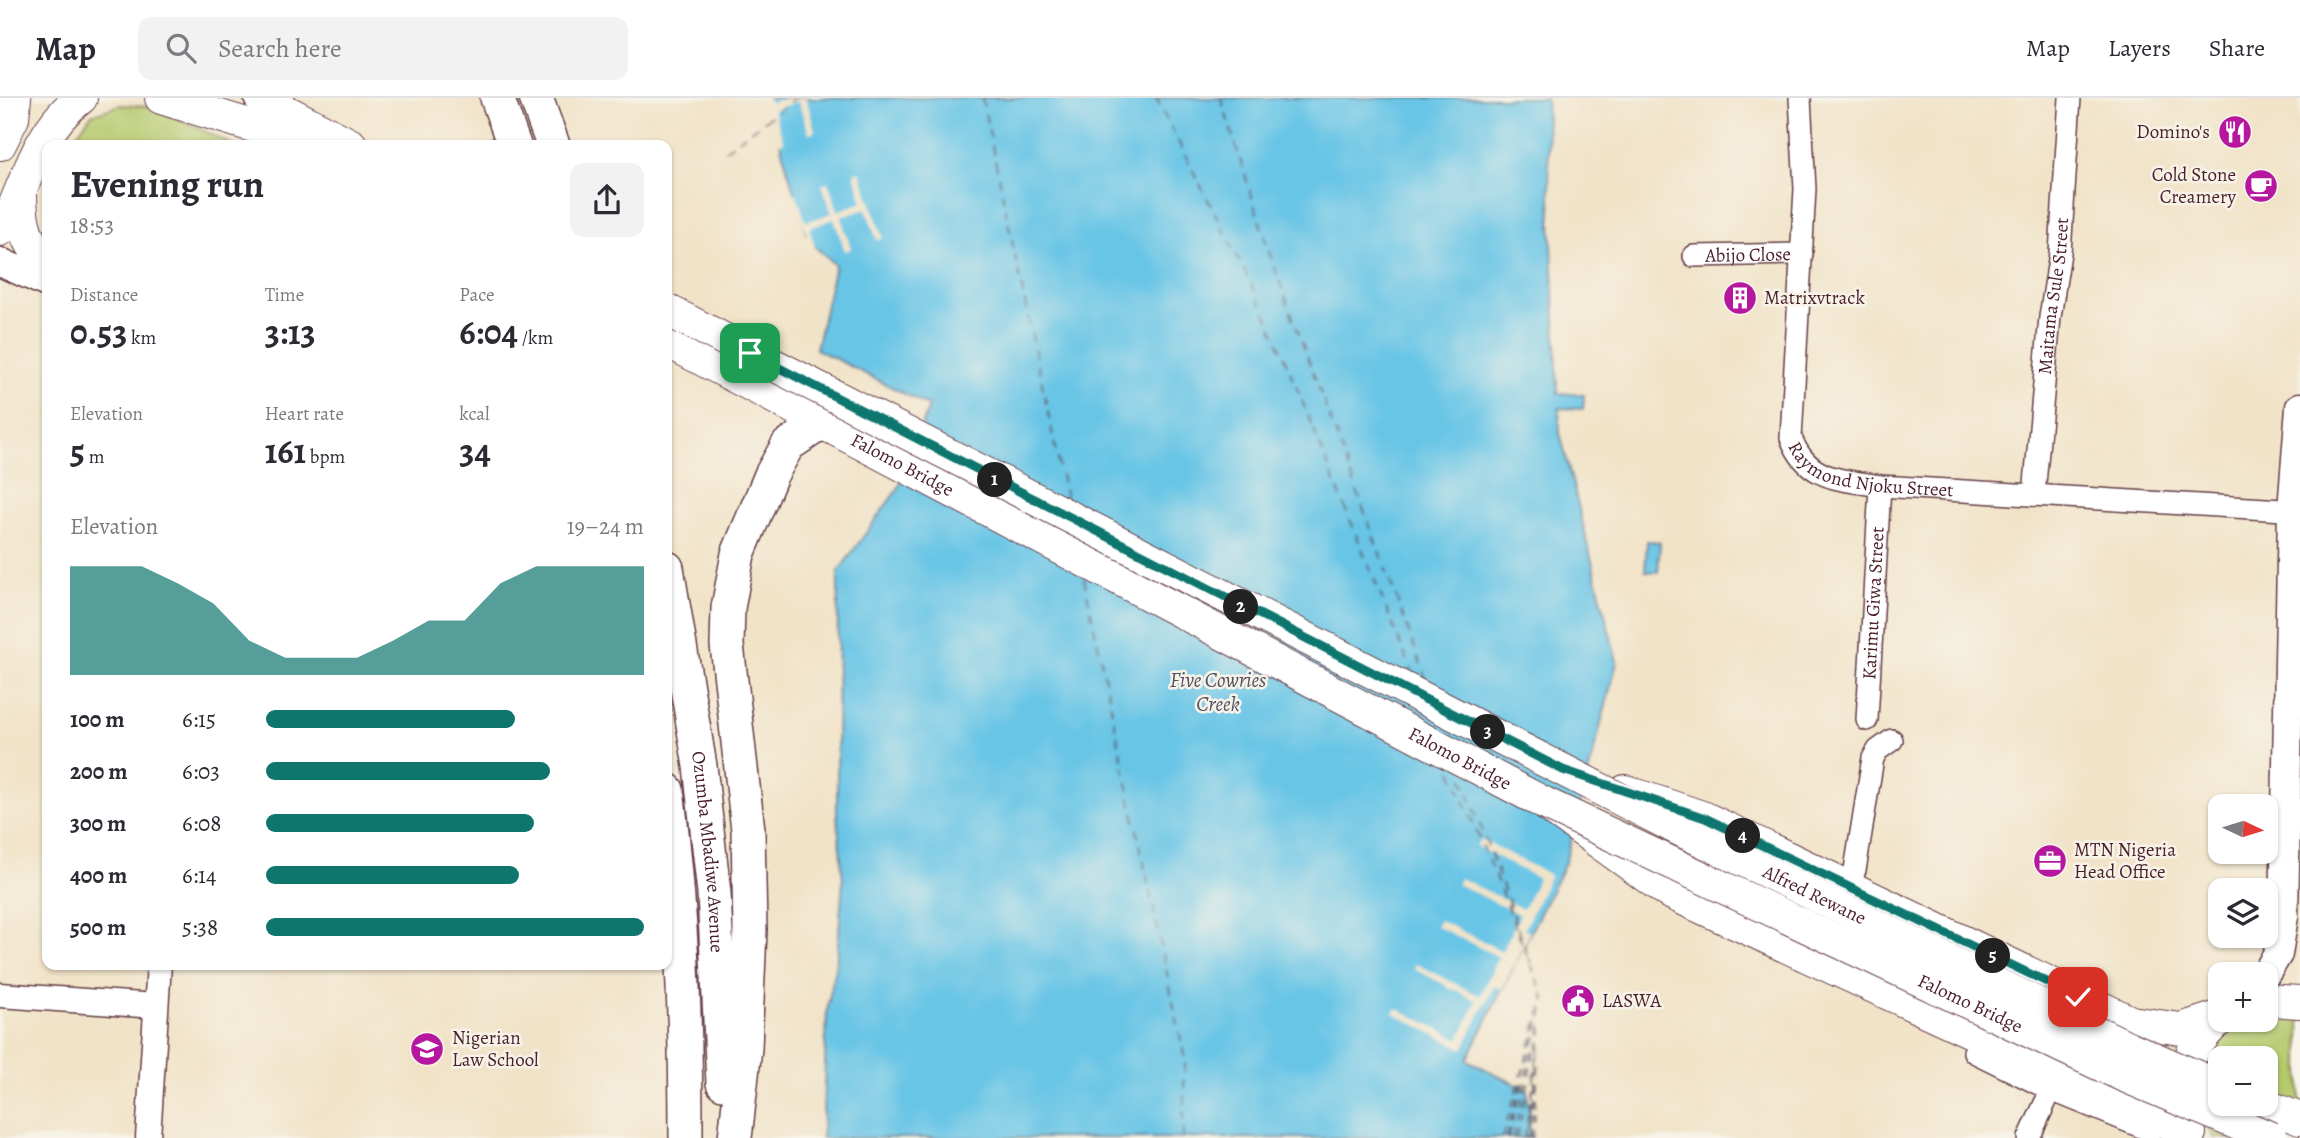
<!DOCTYPE html>
<html lang="en">
<head>
<meta charset="utf-8">
<style>
  :root { --surface:#fff; --page:#f2f2f3; --text:#2b2b33; --muted:#7c7c81; --line:#e1e1e2; --accent:#0f766e }
  body { margin:0; font-family:Alegreya,serif; background:var(--page); color:var(--text); height:100vh; display:flex; flex-direction:column; font-size:26px; white-space:nowrap }
  * { box-sizing:border-box; margin:0 }
  p { font-size:23px; color:var(--muted) }
  .icon { flex:none; width:38px; height:38px; fill:none; stroke:currentColor; stroke-width:2; stroke-linecap:round; stroke-linejoin:round }
  .map { position:relative; flex:1; overflow:hidden }
  .details { position:absolute; left:42px; top:42px; width:630px; height:830px; display:flex; flex-direction:column; background:var(--surface); border-radius:14px; box-shadow:0 2px 5px #0004 }
  .details>* { flex:none }
  .needle { width:46px; rotate:94deg }
  .tools { position:absolute; left:2208px; top:696px; display:grid; gap:14px }
  .tools a { display:grid; place-items:center; width:70px; height:70px; border-radius:14px; background:var(--surface); box-shadow:0 2px 5px #0004; font-size:35px }
  .pin { position:absolute; display:grid; place-items:center; width:60px; height:60px; color:#fff; margin:-30px; border-radius:14px; box-shadow:0 4px 10px #0006 }
  .km { position:absolute; width:35px; height:35px; margin:-18px; border-radius:50%; background:#222; color:#fff; font-size:19px; line-height:35px; text-align:center }
  .round { display:grid; place-items:center; flex:none; width:74px; height:74px; border-radius:14px; background:var(--page) }
  .head { display:flex; align-items:center; justify-content:space-between; height:119px; padding:0 28px }
  h1 { font-size:38px; font-weight:600; line-height:52px }
  .stats { display:grid; grid-template-columns:repeat(3,1fr); gap:10px; height:119px; padding:7px 28px }
  .stats div { display:grid; align-content:center }
  .stats b { font-size:35px; font-weight:600 }
  .stats small { font-size:19px; font-weight:400 }
  .stats p { font-size:19px }
  .chart { height:196px; padding:14px 28px }
  .chart p { display:flex; justify-content:space-between }
  .chart svg { width:100%; height:126px; margin-top:7px; fill:var(--accent); opacity:.7 }
  ul { padding:0 28px; list-style:none; font-size:23px }
  li { display:grid; grid-template-columns:112px 84px 1fr; align-items:center; height:52px }
  li i { height:18px; border-radius:9px; background:var(--accent) }
  header { display:flex; align-items:center; gap:42px; box-sizing:border-box; height:98px; padding:0 35px; background:var(--surface); border-bottom:2px solid var(--line) }
  header strong { font-size:33px }
  nav { display:flex; gap:38px; margin-inline-start:auto; font-size:24px }
  .search { width:490px; height:63px; background:var(--page); display:flex; align-items:center; gap:18px; box-sizing:border-box; padding:0 24px; border-radius:14px; color:var(--muted); font-size:26px }
  .map>svg:first-child { display:block }
  .green { fill:#b5c96d; stroke:#80744c; stroke-width:2; fill-rule:evenodd }
  .water { fill:#68c5e6; stroke:#597288; stroke-width:2 }
  .pier { fill:#f1e3c8 }
  .lines { fill:none; stroke-linecap:round; stroke-linejoin:round }
  .ferry { stroke:#535163; stroke-width:2; stroke-dasharray:9 7; stroke-linecap:butt }
  .minor-casing { stroke:#633c43; stroke-width:24 }
  .tertiary-casing { stroke:#633c43; stroke-width:27 }
  .secondary-casing { stroke:#633c43; stroke-width:31 }
  .primary-casing { stroke:#633c43; stroke-width:34 }
  .trunk-casing { stroke:#633c43; stroke-width:36 }
  .minor { stroke:#fff; stroke-width:21 }
  .tertiary { stroke:#fff; stroke-width:24 }
  .secondary { stroke:#fff; stroke-width:28 }
  .primary { stroke:#fff; stroke-width:32 }
  .trunk { stroke:#fff; stroke-width:33 }
  .primary-bridge-casing { stroke:#633c43; stroke-width:34; stroke-linecap:butt }
  .primary-bridge { stroke:#fff; stroke-width:32 }
  .route-casing { stroke:#fff; stroke-width:14 }
  .route { stroke:#0f766e; stroke-width:9 }
  .labels { text-anchor:middle; dominant-baseline:central; stroke-width:5; stroke-linejoin:round; paint-order:stroke }
  .poi-label { font-size:19px; fill:#4a1f2b; stroke:#f7f3e8; text-anchor:start }
  .street-label { font-size:19px; fill:#4a1f2b; stroke:#f7f3e8 }
  .water-label { font-size:21px; font-style:italic; fill:#535163; stroke:#f7f3e8 }
</style>
</head>
<body>
<header>
<strong>Map</strong>
<div class="search"><svg class="icon" aria-label="search" viewBox="0 0 24 24"><circle cx="10" cy="10" r="6"/><path d="M15 15l6 6"/></svg>Search here</div>
<nav><a>Map</a><a>Layers</a><a>Share</a></nav>
</header>
<div class="map">
<svg width="2300" height="1040" viewBox="0 0 2300 1040">
  <rect width="100%" height="100%" fill="#f7f3e8"/>
  <filter id="ink" filterUnits="userSpaceOnUse"><feTurbulence type="fractalNoise" baseFrequency=".0143" numOctaves="2"/><feDisplacementMap in="SourceGraphic" scale="14" xChannelSelector="R" yChannelSelector="G"/><feConvolveMatrix kernelMatrix="1 2 1 2 8 2 1 2 1" color-interpolation-filters="sRGB"/></filter>
  <filter id="wash" filterUnits="userSpaceOnUse"><feTurbulence type="fractalNoise" baseFrequency=".00686" numOctaves="4" result="noise"/><feDisplacementMap in="SourceGraphic" scale="28" xChannelSelector="R" yChannelSelector="G"/><feGaussianBlur stdDeviation="1.57" result="paint"/><feColorMatrix in="noise" values="0 0 0 0 0 0 0 0 0 0 0 0 0 0 0 0 0 1.4 0 .05"/><feComposite in="paint" operator="in"/></filter>
  <g filter="url(#wash)">
    <rect width="100%" height="100%" fill="#f1e3c8"/>
    <path class="green" d="M 120,7 L 154,9 L 233,47 L 69,47 L 91,17 Z
      M 2276,918 L 2300,922 L 2300,1040 L 2215,1040 C 2207,1028 2206,1019 2204,1004 C 2197,950 2230,927 2276,918 ZM 2221,961 L 2266,961 L 2266,1006 L 2221,1006 Z"/>
    <path class="water" d="M 767,0 L 1546,0 L 1558,295 L 1584,297 L 1583,311 L 1559,310 L 1560,335 L 1617,564 L 1565,765 L 1467,962 L 1527,992 L 1531,1040 L 822,1040 L 827,913 L 837,859 L 843,782 L 837,715 L 838,474 L 899,389 L 929,308 L 816,251 L 835,167 L 808,142 Z
      M 1647,443 L 1660,444 L 1658,474 L 1645,473 Z"/>
    <path class="pier" d="M 764,0 L 768,0 L 770,5 L 786,0 L 806,0 L 815,33 L 809,35 L 798,3 L 773,12 L 784,44 L 778,46 Z
      M 860,73 L 883,140 L 877,142 L 866,111 L 841,119 L 851,151 L 845,153 L 834,121 L 809,130 L 817,155 L 807,145 L 802,132 L 807,139 L 806,135 L 791,96 L 796,95 L 806,124 L 832,115 L 822,86 L 828,84 L 838,113 L 863,104 L 854,75 Z
      M 1480,741 L 1550,777 L 1524,831 L 1530,835 L 1502,891 L 1494,888 L 1463,951 L 1393,915 L 1396,910 L 1459,941 L 1477,903 L 1414,871 L 1416,866 L 1480,898 L 1499,859 L 1436,828 L 1439,822 L 1502,853 L 1520,817 L 1457,786 L 1460,780 L 1523,811 L 1538,780 L 1476,748 Z"/>
    <g class="lines">
      <path class="ferry" d="M 982,0 L 1066,400
        M 1156,0 L 1268,219 L 1413,577
        M 1221,0 L 1272,163 L 1428,586
        M 725,52 L 795,0
        M 1084,480 L 1185,961 L 1183,1040
        M 1452,673 L 1545,901 L 1526,1040
        M 1463,680 L 1531,865
        M 1532,948 L 1537,930
        M 1540,953 L 1542,930
        M 1502,1040 L 1542,909
        M 1506,1040 L 1532,946
        M 1508,1040 L 1524,980
        M 1513,1040 L 1541,916
        M 1517,1040 L 1536,947
        M 1524,1040 L 1530,1003
        M 1528,1040 L 1532,1001
        M 1529,1040 L 1539,951
        M 1532,1040 L 1539,965"/>
    </g>
  </g>
  <g filter="url(#ink)">
    <g class="lines">
      <g class="minor-casing">
        <g id="minor">
          <path id="s1" d="M 1800,0 L 1805,91 L 1791,340 C 1808,383 1839,381 1880,388 L 2300,413"/>
          <path id="s2" d="M 1694,158 L 1802,156"/>
          <path id="s3" d="M 2034,397 L 2050,219 L 2060,155 L 2070,0"/>
          <path id="s4" d="M 1867,622 L 1880,388"/>
          <path d="M 1855,772 L 1873,660 L 1878,652 L 1892,642"/>
          <path d="M 1974,954 L 2051,992 L 2151,1033"/>
          <path d="M 2029,1040 L 2051,992"/>
        </g>
      </g>
      <g class="tertiary-casing">
        <path id="tertiary" d="M 0,897 L 156,908
          M 148,1040 L 159,866"/>
      </g>
      <g class="secondary-casing">
        <path id="secondary" d="M 0,164 L 47,185
          M 2265,877 L 2278,856 L 2284,818 L 2292,412 L 2300,309"/>
      </g>
      <g class="primary-casing">
        <g id="primary">
          <path d="M 161,0 L 272,34"/>
          <path d="M 261,0 L 351,47"/>
          <path d="M 254,25 L 297,47"/>
          <path d="M 0,46 L 13,20 L 15,0"/>
          <path d="M 21,95 C 21,124 26,145 47,166"/>
          <path d="M 0,132 L 6,127 C 26,83 40,29 81,0"/>
          <path id="s5" d="M 667,243 L 1544,705 L 1668,794 L 2190,1035"/>
          <path d="M 1625,693 L 1705,720 L 2131,924 L 2181,931 L 2221,918"/>
          <path d="M 2266,902 L 2300,904"/>
          <path d="M 2182,1000 C 2182,966 2196,942 2221,920"/>
          <path d="M 2262,1006 L 2300,1021"/>
        </g>
      </g>
      <g class="trunk-casing">
        <g id="trunk">
          <path d="M 261,0 L 263,1"/>
          <path d="M 497,0 L 514,47"/>
          <path d="M 536,0 L 553,47"/>
          <path id="s6" d="M 667,470 L 700,668 L 714,795 L 723,985"/>
          <path d="M 667,692 C 682,807 686,923 686,1040"/>
          <path d="M 735,1040 L 745,950 L 750,832 L 748,732 L 727,547 L 728,510 L 738,456 L 771,377 L 788,347 L 821,325"/>
        </g>
      </g>
      <use href="#minor" class="minor"/>
      <use href="#tertiary" class="tertiary"/>
      <use href="#secondary" class="secondary"/>
      <use href="#primary" class="primary"/>
      <use href="#trunk" class="trunk"/>
      <g class="primary-bridge-casing">
        <g id="primary-bridge">
          <path id="s7" d="M 667,212 L 1670,727 L 2130,950 L 2221,989"/>
          <path id="s8" d="M 1544,705 L 2122,977 L 2271,1040"/>
        </g>
      </g>
      <use href="#primary-bridge" class="primary-bridge"/>
    </g>
  </g>
  <g class="lines" filter="url(#ink)">
    <g class="route-casing">
      <path id="route" d="M 750,255 L 1563,672 L 1705,720 L 2078,899"/>
    </g>
    <use href="#route" class="route"/>
  </g>
  <defs>
    <g id="restaurant-disc" transform="scale(1.75)"><circle r="9.5" fill="#b5179e" stroke="#f7f3e8"/><path d="M-5-6h1v4h1v-4h1v4h1v-4h1v5L-1.5 .5V6h-2V.5L-5-1ZM5-6V6H3V1.5H1.5Q1.5-4 5-6Z" fill="#fff"/></g>
    <g id="cafe-disc" transform="scale(1.75)"><circle r="9.5" fill="#b5179e" stroke="#f7f3e8"/><path d="M-5.5-4.5H6V0H3Q3 3.5 0 3.5H-2.5Q-5.5 3.5-5.5 0ZM3-3.2v2h1.7v-2ZM-6 4.5H4V6H-6Z" fill="#fff"/></g>
    <g id="building-disc" transform="scale(1.75)"><circle r="9.5" fill="#b5179e" stroke="#f7f3e8"/><path d="M-4-6H4V6H1V3H-1V6H-4ZM-2.5-4.3h1.7v1.8h-1.7ZM.8-4.3h1.7v1.8H.8ZM-2.5-1h1.7V.8h-1.7ZM.8-1h1.7V.8H.8Z" fill="#fff"/></g>
    <g id="office-disc" transform="scale(1.75)"><circle r="9.5" fill="#b5179e" stroke="#f7f3e8"/><path d="M-6-3h4V-5.5h4V-3h4V5H-6ZM-1-4.5V-3h2v-1.5ZM-6 0V1H6V0Z" fill="#fff"/></g>
    <g id="civic-disc" transform="scale(1.75)"><circle r="9.5" fill="#b5179e" stroke="#f7f3e8"/><path d="M-.6-6.5H3V-4.5H.6V-3L4-1V1h2V6H-6V1h2V-1L-.6-3ZM-1.2 2.5V6h2.4V2.5Z" fill="#fff"/></g>
    <g id="university-disc" transform="scale(1.75)"><circle r="9.5" fill="#b5179e" stroke="#f7f3e8"/><path d="M0-5L7-2L0 1L-7-2ZM-4 1L0 2.5L4 1V4Q0 6-4 4Z" fill="#fff"/></g>
  </defs>
  <g fill-rule="evenodd">
    <use href="#restaurant-disc" x="2235" y="34"/>
    <use href="#cafe-disc" x="2261" y="88"/>
    <use href="#building-disc" x="1740" y="200"/>
    <use href="#office-disc" x="2050" y="763"/>
    <use href="#civic-disc" x="1578" y="903"/>
    <use href="#university-disc" x="427" y="951"/>
  </g>
  <g class="labels">
    <g class="poi-label">
      <text x="2210" y="34" text-anchor="end">Domino's</text>
      <text x="2236" y="77" text-anchor="end">Cold Stone<tspan x="2236" dy="22">Creamery</tspan></text>
      <text x="1764" y="200">Matrixvtrack</text>
      <text x="2074" y="752">MTN Nigeria<tspan x="2074" dy="22">Head Office</tspan></text>
      <text x="1602" y="903">LASWA</text>
      <text x="452" y="940">Nigerian<tspan x="452" dy="22">Law School</tspan></text>
    </g>
    <g class="street-label">
      <text stroke="none"><textPath href="#s2" startOffset="54">Abijo Close</textPath></text>
      <text stroke="none"><textPath href="#s3" startOffset="200">Maitama Sule Street</textPath></text>
      <text stroke="none"><textPath href="#s1" startOffset="434">Raymond Njoku Street</textPath></text>
      <text stroke="none"><textPath href="#s5" startOffset="266">Falomo Bridge</textPath></text>
      <text stroke="none"><textPath href="#s4" startOffset="117">Karimu Giwa Street</textPath></text>
      <text stroke="none"><textPath href="#s5" startOffset="896">Falomo Bridge</textPath></text>
      <text stroke="none"><textPath href="#s6" startOffset="287">Ozumba Mbadiwe Avenue</textPath></text>
      <text stroke="none"><textPath href="#s7" startOffset="1288">Alfred Rewane</textPath></text>
      <text stroke="none"><textPath href="#s8" startOffset="471">Falomo Bridge</textPath></text>
    </g>
    <g class="water-label">
      <text x="1218" y="582">Five Cowries<tspan x="1218" dy="24">Creek</tspan></text>
    </g>
  </g>
</svg>
<div class="tools">
<a><svg class="needle" viewBox="-14 -14 28 28"><path d="M0-13l5 13h-10z" fill="#e53935"/><path d="M0 13l5-13h-10z" fill="#7c7c81"/></svg></a>
<a><svg class="icon" aria-label="layers" viewBox="0 0 24 24"><path d="M12 4l9 5-9 5-9-5zM3 14l9 5 9-5"/></svg></a>
<a>+</a>
<a>−</a>
</div>
<div class="pin" style="left:750px;top:255px;background:#1e9e55"><svg class="icon" aria-label="arrive" viewBox="0 0 24 24"><path d="M6 21V4h12l-3 4 3 4H6"/></svg></div>
<div class="pin" style="left:2078px;top:899px;background:#d93025"><svg class="icon" aria-label="check" viewBox="0 0 24 24"><path d="M5 12l5 5 9-10"/></svg></div>
<b class="km" style="left:995px;top:382px">1</b>
<b class="km" style="left:1241px;top:509px">2</b>
<b class="km" style="left:1488px;top:634px">3</b>
<b class="km" style="left:1743px;top:738px">4</b>
<b class="km" style="left:1993px;top:858px">5</b>
<section class="details">
<div class="head"><div><h1>Evening run</h1><p>18:53</p></div><a class="round"><svg class="icon" aria-label="share" viewBox="0 0 24 24"><path d="M12 15V3M7 8l5-5 5 5M5 13v7h14v-7"/></svg></a></div>
<div class="stats">
<div><p>Distance</p><b>0.53<small> km</small></b></div>
<div><p>Time</p><b>3:13</b></div>
<div><p>Pace</p><b>6:04<small> /km</small></b></div>
</div>
<div class="stats">
<div><p>Elevation</p><b>5<small> m</small></b></div>
<div><p>Heart rate</p><b>161<small> bpm</small></b></div>
<div><p>kcal</p><b>34</b></div>
</div>
<div class="chart"><p><span>Elevation</span>19–24 m</p>
<svg viewBox="0 0 160 44" preserveAspectRatio="none"><path d="M0 44V6L10 6L20 6L30 12L40 19L50 32L60 38L70 38L80 38L90 32L100 25L110 25L120 12L130 6L140 6L150 6L160 6V44z"/></svg>
</div>
<ul>
<li><b>100 m</b>6:15<i style="width:66%"></i></li>
<li><b>200 m</b>6:03<i style="width:75%"></i></li>
<li><b>300 m</b>6:08<i style="width:71%"></i></li>
<li><b>400 m</b>6:14<i style="width:67%"></i></li>
<li><b>500 m</b>5:38<i style="width:100%"></i></li>
</ul>
</section>
</div>
</body>
</html>
